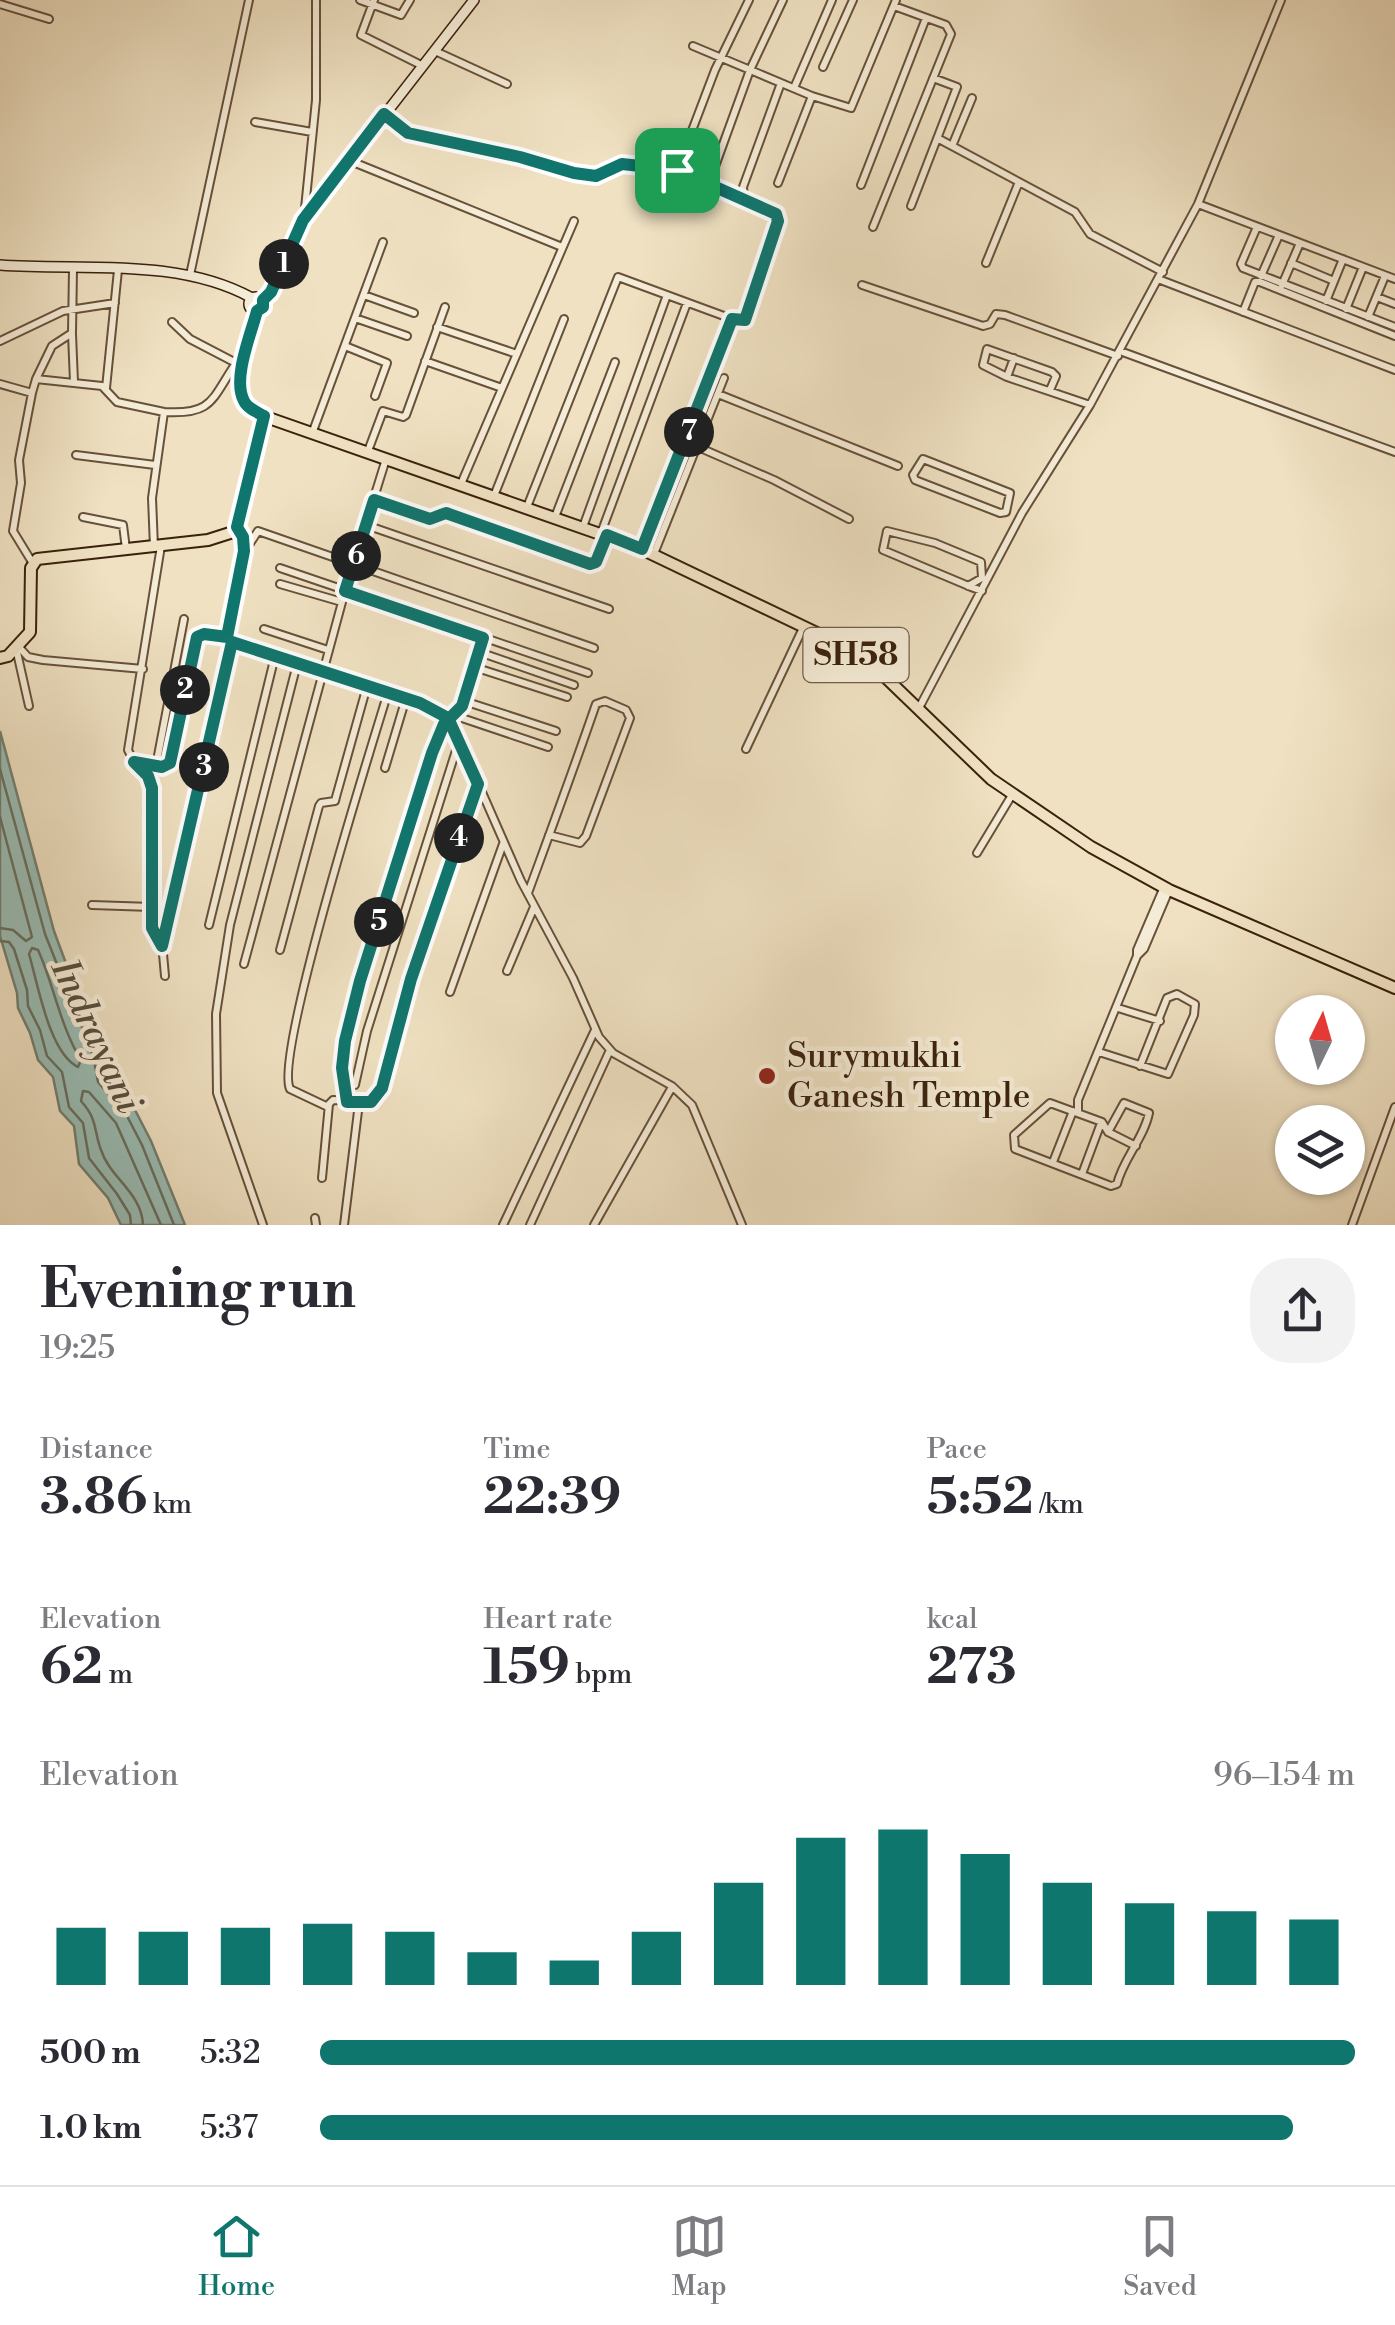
<!DOCTYPE html>
<html lang="en">
<head>
<meta charset="utf-8">
<style>
  :root { --surface:#fff; --page:#f2f2f3; --text:#2b2b33; --muted:#7c7c81; --line:#e1e1e2; --accent:#0f766e }
  body { margin:0; font-family:"Libre Bodoni",serif; background:var(--page); color:var(--text); height:100vh; display:flex; flex-direction:column; font-size:38px; white-space:nowrap }
  * { box-sizing:border-box; margin:0 }
  p { font-size:32px; color:var(--muted) }
  .icon { flex:none; width:55px; height:55px; fill:none; stroke:currentColor; stroke-width:2; stroke-linecap:round; stroke-linejoin:round }
  .map { position:relative; height:1225px; overflow:hidden }
  .side { display:flex; flex-direction:column; background:var(--surface); flex:1 }
  .side>* { flex:none }
  .needle { width:65px; rotate:5deg }
  .tools { position:absolute; left:1275px; top:995px; display:grid; gap:20px }
  .tools a { display:grid; place-items:center; width:90px; height:90px; border-radius:50%; background:var(--surface); box-shadow:0 2px 8px #0004; font-size:50px }
  .pin { position:absolute; display:grid; place-items:center; width:85px; height:85px; color:#fff; margin:-42px; border-radius:20px; box-shadow:0 5px 15px #0006 }
  .km { position:absolute; width:50px; height:50px; margin:-25px; border-radius:50%; background:#222; color:#fff; font-size:28px; line-height:50px; text-align:center }
  .round { display:grid; place-items:center; flex:none; width:105px; height:105px; border-radius:40px; background:var(--page) }
  .overview { display:flex; align-items:center; justify-content:space-between; height:170px; padding:0 40px }
  h1 { font-size:55px; font-weight:800; line-height:75px }
  .stats { display:grid; grid-template-columns:repeat(3,1fr); gap:15px; height:170px; padding:10px 40px }
  .stats div { display:grid; align-content:center }
  .stats b { font-size:50px; font-weight:800 }
  .stats small { font-size:28px; font-weight:400 }
  .stats p { font-size:28px }
  .chart { height:280px; padding:20px 40px }
  .chart p { display:flex; justify-content:space-between }
  .chart svg { width:100%; height:180px; margin-top:10px; stroke:var(--accent); stroke-width:6 }
  ul { padding:0 40px; list-style:none; font-size:32px }
  li { display:grid; grid-template-columns:160px 120px 1fr; align-items:center; height:75px }
  li i { height:25px; border-radius:12px; background:var(--accent) }
  .tabs { display:flex; justify-content:space-around; align-items:center; height:140px; border-top:2px solid var(--line); background:var(--surface); font-size:28px; color:var(--muted) }
  .tabs a { display:grid; justify-items:center; gap:5px }
  .tabs .selected { color:var(--accent) }
  .map>svg:first-child { display:block }
  .water { fill:#9abdb5; stroke:#747f71; stroke-width:2.5 }
  .lines { fill:none; stroke-linecap:round; stroke-linejoin:round }
  .shore { stroke:#6a6f60; stroke-width:2.5 }
  .minor-casing { stroke:#67513a; stroke-width:10 }
  .secondary-casing { stroke:#3a210c; stroke-width:12 }
  .primary-casing { stroke:#3a210c; stroke-width:14 }
  .minor { stroke:#f5ecd7; stroke-width:6 }
  .secondary { stroke:#f5ecd7; stroke-width:9 }
  .primary { stroke:#efe1c2; stroke-width:10 }
  .route-casing { stroke:#fff; stroke-width:20 }
  .route { stroke:#0f766e; stroke-width:12 }
  .poi-dot { fill:#8f2418; stroke:#f5ecd7; stroke-width:4 }
  .labels { text-anchor:middle; dominant-baseline:central; stroke-width:9; stroke-linejoin:round; paint-order:stroke }
  .shield { fill:#f5ecd7; stroke:#725e49; stroke-width:2.5 }
  .shield-label { font-size:32px; font-weight:bold; fill:#3a210c }
  .poi-label { font-size:35px; fill:#3a210c; stroke:#f5ecd7; text-anchor:start }
  .water-label { font-size:38px; font-style:italic; fill:#57503f; stroke:#f5ecd7 }
</style>
</head>
<body>
<div class="map">
<svg width="1395" height="1225" viewBox="0 0 1395 1225">
  <rect width="100%" height="100%" fill="#efe1c2"/>
  <filter id="stains"><feTurbulence type="fractalNoise" baseFrequency=".002" numOctaves="4"/><feColorMatrix values="0 0 0 0 .2 0 0 0 0 .09 0 0 0 0 .02 0 0 0 .5 -.17"/></filter>
  <radialGradient id="worn" r=".72"><stop offset=".6" stop-color="#630" stop-opacity="0"/><stop offset="1" stop-color="#630" stop-opacity=".3"/></radialGradient>
  <path class="water" d="M 0,731 L 54,931 L 84,1012 L 101,1050 L 107,1079 L 135,1110 L 151,1141 L 185,1225 L 121,1225 L 108,1198 L 79,1164 L 74,1126 L 60,1111 L 53,1077 L 38,1060 L 30,1033 L 18,1008 L 17,993 L 0,936 Z"/>
  <g class="lines">
    <path class="shore" d="M 0,769 L 45,934 L 93,1055 L 98,1082 L 127,1116 L 142,1145 L 174,1225
      M 0,817 L 32,937 L 26,941 L 13,930 L 0,928
      M 0,941 L 9,942 L 14,949 L 27,990 L 28,1006 L 40,1030 L 47,1056 L 62,1072 L 69,1107 L 83,1123 L 89,1158 L 117,1194 L 130,1215 L 131,1225
      M 32,948 L 38,950 C 54,985 60,1026 81,1060 L 78,1067 C 49,1053 38,984 29,954 Z
      M 143,1225 C 142,1193 110,1178 101,1150 C 93,1128 98,1120 81,1101 L 83,1091 L 89,1092 L 116,1123 L 161,1225"/>
    <g class="minor-casing">
      <path id="minor" d="M 360,0 L 401,15 L 410,0
        M 374,0 L 361,35 L 423,66
        M 0,4 L 49,19
        M 693,46 L 812,96 L 851,108 L 896,0
        M 435,51 L 507,84
        M 823,67 L 853,0
        M 794,88 L 832,0
        M 385,115 L 408,133 L 520,157 L 574,173 L 596,176 L 622,165 L 677,170 L 743,197
        M 255,122 L 312,132
        M 939,139 L 1075,212 L 1090,234 L 1163,272
        M 952,146 L 972,98
        M 348,160 L 562,247
        M 677,170 L 715,70 L 749,0
        M 709,183 L 750,70 L 783,0
        M 778,183 L 812,96
        M 861,185 L 926,18
        M 1198,204 L 1395,279
        M 911,206 L 957,87 L 933,78
        M 304,218 L 316,100 L 316,0
        M 873,227 L 951,34 L 946,25 L 894,6
        M 1257,227 L 1241,264 L 1243,268 L 1395,327
        M 986,263 L 1019,182
        M 1291,263 L 1334,281
        M 190,275 L 249,0
        M 1261,276 L 1279,235
        M 1158,279 L 1395,370
        M 862,285 L 983,326 L 990,324 L 996,314 L 1005,315 L 1118,356
        M 1282,285 L 1300,243
        M 364,295 L 414,313
        M 1377,297 L 1395,304
        M 1326,301 L 1343,259
        M 1346,309 L 1363,267
        M 1243,312 L 1255,282 L 1260,282 L 1395,336
        M 1368,317 L 1385,276
        M 355,318 L 407,336
        M 172,322 L 190,339 L 236,363
        M 437,327 L 517,354
        M 72,334 L 74,382
        M 0,341 L 63,311 L 115,303
        M 345,346 L 387,363 L 375,396
        M 1120,351 L 1395,452
        M 425,361 L 502,388
        M 1007,377 L 1014,358
        M 36,379 L 52,346 L 72,333 L 73,269
        M 0,384 L 32,393 L 19,460 L 21,483 L 13,531 L 32,562
        M 106,388 L 118,270
        M 1050,390 L 1056,376 L 1052,372 L 987,349 L 983,365 L 1007,377 L 1090,405
        M 32,393 L 36,379 L 102,386 L 117,402 L 164,412 L 152,498 L 154,547
        M 718,394 L 898,466
        M 164,412 C 213,415 211,400 236,363 L 243,358
        M 313,431 L 383,242
        M 698,447 L 774,480 L 849,519
        M 368,451 L 383,411 L 403,417 L 406,415 L 445,307
        M 76,455 L 155,465
        M 923,459 L 1010,493 L 1006,512 L 1000,513 L 915,480 L 913,475 Z
        M 461,484 L 574,221
        M 494,496 L 564,319
        M 374,500 L 430,519 L 446,513 L 591,563 L 598,560 L 607,535
        M 527,507 L 618,277 L 732,319 L 745,320 L 778,221 L 776,214 L 744,198 L 743,187 L 781,83
        M 83,517 L 123,525 L 126,549
        M 555,517 L 615,362
        M 366,525 L 609,609
        M 237,527 L 245,551 L 227,637 L 232,642 L 420,703 L 441,712 L 452,724 L 521,881 L 573,978 L 599,1037 L 613,1053 L 672,1086 L 692,1105 L 742,1225
        M 583,527 L 667,295
        M 601,533 L 687,303
        M 161,546 L 128,750 L 134,762 L 148,776 L 152,787 L 153,928 L 162,943 L 165,976
        M 642,549 L 732,319
        M 245,551 L 258,531 L 594,648
        M 654,554 L 724,378
        M 280,568 L 588,673
        M 280,584 L 342,602
        M 968,586 L 982,578 L 981,562 L 935,543 L 887,531 L 883,550 L 971,587 L 982,591
        M 264,629 L 328,650
        M 18,646 L 28,657 L 43,660 L 143,669
        M 16,648 L 29,706
        M 479,652 L 574,685
        M 474,667 L 567,697
        M 464,701 L 556,731
        M 919,708 L 1022,513 L 1090,405 L 1198,204 L 1281,0
        M 453,715 L 548,747
        M 746,749 L 803,628
        M 135,763 L 161,767 L 170,763 L 197,637 L 204,634 L 227,637
        M 156,766 L 184,619
        M 385,768 L 406,698
        M 977,853 L 1012,795
        M 1164,887 L 1137,950 L 1137,956 L 1144,949 L 1169,890
        M 528,893 C 551,830 574,768 596,704 L 605,701 L 626,710 L 630,718 L 586,836 L 580,843 L 549,835
        M 92,905 L 152,907
        M 209,925 L 275,656
        M 163,946 L 232,642
        M 280,950 L 319,806 L 321,803 L 335,801 L 336,797 L 367,686
        M 244,964 L 345,591 L 386,459
        M 507,971 L 534,907
        M 450,992 L 503,844
        M 1118,1008 L 1160,1021
        M 1099,1052 L 1168,1074 L 1194,1015 L 1195,1004 L 1177,994 L 1167,998 L 1140,1066
        M 355,1085 L 367,1031 L 459,741
        M 347,1102 L 341,1067 L 345,1041 L 359,981 L 432,753 L 444,724 L 464,701 L 483,638
        M 328,1107 L 290,1089 C 274,1056 371,748 388,692
        M 1078,1111 L 1078,1100 L 1137,956
        M 1108,1132 L 1124,1103 L 1149,1113 C 1144,1138 1123,1159 1117,1184 L 1111,1186 L 1015,1149 L 1014,1135 L 1050,1103 L 1102,1122 L 1108,1132 L 1136,1146
        M 1053,1162 L 1073,1111
        M 1082,1174 L 1101,1123
        M 322,1178 L 329,1104 L 333,1100 L 371,1102 L 382,1088 L 411,979 L 477,785
        M 315,1218 L 316,1225
        M 263,1225 L 217,1093 L 216,1014 L 230,925 L 297,664
        M 344,1225 L 359,1103
        M 503,1225 L 595,1030
        M 530,1225 L 610,1050
        M 594,1225 L 672,1087
        M 1352,1225 L 1395,1107"/>
    </g>
    <g class="secondary-casing">
      <path id="secondary" d="M 0,265 C 82,271 178,257 252,298
        M249 304a7 7 0 1 1 14 0a7 7 0 1 1-14 0Z
        M 263,301 L 271,291 L 303,220 L 474,0
        M 257,311 C 252,334 232,379 244,401 C 247,408 257,412 263,416"/>
    </g>
    <g class="primary-casing">
      <path id="primary" d="M 0,658 L 8,656 L 30,632 L 31,568 L 37,559 L 208,540 L 230,533 L 237,527 L 263,416 L 637,547 L 821,635 L 881,673 L 991,779 L 1091,847 L 1169,890 L 1395,988"/>
    </g>
    <use href="#minor" class="minor"/>
    <use href="#secondary" class="secondary"/>
    <use href="#primary" class="primary"/>
  </g>
  <g class="lines">
    <g class="route-casing">
      <path id="route" d="M 677,170 L 622,164 L 596,176 L 574,173 L 520,157 L 408,133 L 384,114 L 303,220 L 271,292 L 263,300 L 263,307 L 257,311 C 251,334 232,379 244,401 C 247,408 257,412 264,416 L 237,527 L 243,537 L 244,551 L 227,637 L 204,634 L 197,637 L 170,763 L 162,767 L 134,762 L 148,776 L 152,788 L 152,928 L 162,946 L 232,642 L 420,703 L 448,718 L 478,784 L 411,979 L 382,1088 L 371,1102 L 347,1102 L 342,1068 L 345,1041 L 360,981 L 432,753 L 444,724 L 462,706 L 483,638 L 345,591 L 374,500 L 430,519 L 446,513 L 590,564 L 596,562 L 607,535 L 642,549 L 732,319 L 745,320 L 778,221 L 776,214 L 677,170"/>
    </g>
    <use href="#route" class="route"/>
  </g>
  <circle class="poi-dot" cx="767" cy="1076" r="10"/>
  <g class="labels">
    <rect class="shield" x="803.5" y="628" width="105" height="54" rx="8"/>
    <g class="shield-label">
      <text x="856" y="655">SH58</text>
    </g>
    <g class="poi-label">
      <text x="787" y="1056">Surymukhi<tspan x="787" dy="40">Ganesh Temple</tspan></text>
    </g>
    <g class="water-label">
      <text transform="translate(96 1036) rotate(65)">Indrayani</text>
    </g>
  </g>
  <rect width="100%" height="100%" filter="url(#stains)"/>
  <rect width="100%" height="100%" fill="url(#worn)"/>
</svg>
<div class="tools">
<a><svg class="needle" viewBox="-14 -14 28 28"><path d="M0-13l5 13h-10z" fill="#e53935"/><path d="M0 13l5-13h-10z" fill="#7c7c81"/></svg></a>
<a><svg class="icon" aria-label="layers" viewBox="0 0 24 24"><path d="M12 4l9 5-9 5-9-5zM3 14l9 5 9-5"/></svg></a>
</div>
<div class="pin" style="left:677px;top:170px;background:#1e9e55"><svg class="icon" aria-label="arrive" viewBox="0 0 24 24"><path d="M6 21V4h12l-3 4 3 4H6"/></svg></div>
<b class="km" style="left:284px;top:264px">1</b>
<b class="km" style="left:185px;top:690px">2</b>
<b class="km" style="left:204px;top:767px">3</b>
<b class="km" style="left:459px;top:838px">4</b>
<b class="km" style="left:379px;top:922px">5</b>
<b class="km" style="left:356px;top:556px">6</b>
<b class="km" style="left:689px;top:432px">7</b>
</div>
<section class="side">
<div class="overview"><div><h1>Evening run</h1><p>19:25</p></div><a class="round"><svg class="icon" aria-label="share" viewBox="0 0 24 24"><path d="M12 15V3M7 8l5-5 5 5M5 13v7h14v-7"/></svg></a></div>
<div class="stats">
<div><p>Distance</p><b>3.86<small> km</small></b></div>
<div><p>Time</p><b>22:39</b></div>
<div><p>Pace</p><b>5:52<small> /km</small></b></div>
</div>
<div class="stats">
<div><p>Elevation</p><b>62<small> m</small></b></div>
<div><p>Heart rate</p><b>159<small> bpm</small></b></div>
<div><p>kcal</p><b>273</b></div>
</div>
<div class="chart"><p><span>Elevation</span>96–154 m</p>
<svg viewBox="0 0 160 44" preserveAspectRatio="none"><path d="M5 44V30M15 44V31M25 44V30M35 44V29M45 44V31M55 44V36M65 44V38M75 44V31M85 44V19M95 44V8M105 44V6M115 44V12M125 44V19M135 44V24M145 44V26M155 44V28"/></svg>
</div>
<ul>
<li><b>500 m</b>5:32<i style="width:100%"></i></li>
<li><b>1.0 km</b>5:37<i style="width:94%"></i></li>
</ul>
</section>
<nav class="tabs">
<a class="selected"><svg class="icon" aria-label="home" viewBox="0 0 24 24"><path d="M3 11l9-7 9 7M6 9v11h12V9"/></svg>Home</a>
<a><svg class="icon" aria-label="map" viewBox="0 0 24 24"><path d="M3 6l6-2 6 2 6-2v14l-6 2-6-2-6 2zM9 4v14M15 6v14"/></svg>Map</a>
<a><svg class="icon" aria-label="saved" viewBox="0 0 24 24"><path d="M7 4h10v16l-5-4-5 4z"/></svg>Saved</a>
</nav>
</body>
</html>
